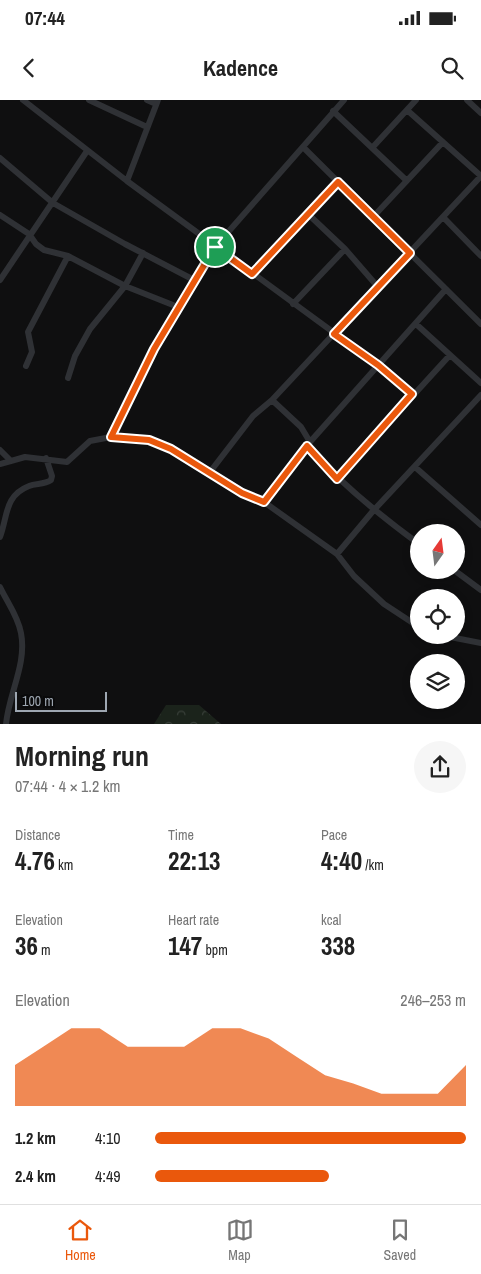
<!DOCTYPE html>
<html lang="en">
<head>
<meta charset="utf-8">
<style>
  :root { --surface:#fff; --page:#f6f6f6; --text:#222; --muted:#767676; --line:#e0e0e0; --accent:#ea580c }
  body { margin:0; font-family:"Archivo Narrow",sans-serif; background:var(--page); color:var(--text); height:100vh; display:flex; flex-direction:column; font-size:19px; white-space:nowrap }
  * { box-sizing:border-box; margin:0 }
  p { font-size:16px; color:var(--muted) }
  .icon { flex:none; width:28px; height:28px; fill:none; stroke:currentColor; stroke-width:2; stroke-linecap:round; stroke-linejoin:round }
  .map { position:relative; height:624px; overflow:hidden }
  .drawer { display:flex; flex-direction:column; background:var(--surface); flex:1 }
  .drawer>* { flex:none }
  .needle { width:32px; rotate:14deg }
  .tools { position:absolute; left:410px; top:424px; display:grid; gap:10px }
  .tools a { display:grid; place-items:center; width:55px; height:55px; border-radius:50%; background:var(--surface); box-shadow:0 2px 8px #0003; font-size:25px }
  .scale { position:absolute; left:15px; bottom:12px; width:92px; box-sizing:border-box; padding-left:5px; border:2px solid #9ea7b2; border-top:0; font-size:14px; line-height:18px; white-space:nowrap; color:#9ea7b2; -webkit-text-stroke:4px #0a0a0b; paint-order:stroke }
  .pin { position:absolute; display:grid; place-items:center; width:42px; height:42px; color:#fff; margin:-21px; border:2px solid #fff; border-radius:50%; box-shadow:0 1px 5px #0007 }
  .round { display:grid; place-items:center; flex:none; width:52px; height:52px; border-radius:26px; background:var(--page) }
  .overview { display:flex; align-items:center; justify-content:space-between; height:85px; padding:0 15px }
  h1 { font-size:28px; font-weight:700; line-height:38px }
  .metrics { display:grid; grid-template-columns:repeat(3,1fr); gap:8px; height:85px; padding:5px 15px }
  .metrics div { display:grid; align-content:center }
  .metrics b { font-size:25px; font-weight:700 }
  .metrics small { font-size:14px; font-weight:400 }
  .metrics p { font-size:14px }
  .chart { height:140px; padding:10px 15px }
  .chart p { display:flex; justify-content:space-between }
  .chart svg { width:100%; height:90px; margin-top:5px; fill:var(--accent); opacity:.7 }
  ul { padding:0 15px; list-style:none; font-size:16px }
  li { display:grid; grid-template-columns:80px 60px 1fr; align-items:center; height:38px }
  li i { height:12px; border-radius:6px; background:var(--accent) }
  .status { display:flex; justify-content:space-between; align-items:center; height:35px; padding:0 25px; background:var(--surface); direction:ltr }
  .status svg { height:14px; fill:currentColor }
  header { display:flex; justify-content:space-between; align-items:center; height:65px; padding:0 15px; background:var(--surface); font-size:22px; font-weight:700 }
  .dock { display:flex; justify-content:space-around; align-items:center; height:70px; border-top:1px solid var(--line); background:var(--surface); font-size:14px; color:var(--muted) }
  .dock a { display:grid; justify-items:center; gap:2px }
  .dock .current { color:var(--accent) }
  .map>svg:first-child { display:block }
  .forest { fill:url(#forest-crowns) }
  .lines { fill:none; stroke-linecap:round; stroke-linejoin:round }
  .minor { stroke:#2f3135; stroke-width:6 }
  .route-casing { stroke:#fff; stroke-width:10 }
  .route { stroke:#ea580c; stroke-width:6 }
</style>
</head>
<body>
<div class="status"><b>07:44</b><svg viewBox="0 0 49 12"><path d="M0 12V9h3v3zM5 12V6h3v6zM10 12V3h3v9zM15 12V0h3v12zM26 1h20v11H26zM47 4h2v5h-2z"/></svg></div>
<header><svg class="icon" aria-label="back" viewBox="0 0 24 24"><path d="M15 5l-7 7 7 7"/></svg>Kadence<svg class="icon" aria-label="search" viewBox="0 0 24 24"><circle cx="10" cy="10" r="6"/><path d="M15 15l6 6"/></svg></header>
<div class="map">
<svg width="481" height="624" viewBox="0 0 481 624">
  <defs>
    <pattern id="forest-crowns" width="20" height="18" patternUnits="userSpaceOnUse" patternTransform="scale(1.25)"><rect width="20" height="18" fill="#1b231b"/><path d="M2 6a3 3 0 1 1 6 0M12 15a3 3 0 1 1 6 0" fill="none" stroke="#39403a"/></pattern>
  </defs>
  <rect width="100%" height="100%" fill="#0f0f10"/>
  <path class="forest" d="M 166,605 L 199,605 L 221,624 L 154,624 Z"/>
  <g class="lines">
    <path class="minor" d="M 23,0 L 127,81
      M 89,0 L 147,27
      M 147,0 L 156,4
      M 158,0 L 127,81 L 378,265 L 412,294
      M 467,0 L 481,13
      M 407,10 L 481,76
      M 333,11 L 406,80
      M 303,47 L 481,224
      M 372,48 L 416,0
      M 0,58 L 53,103 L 125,144 L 194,180
      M 308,114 L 345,149 L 378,187
      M 0,115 L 29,134 L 36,144 L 44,150 L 68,156 L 125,186 L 178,207
      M 373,117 L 443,42
      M 443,117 L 481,156
      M 251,174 L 338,83
      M 0,180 L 87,51
      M 293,204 L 345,149
      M 416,224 L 481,283
      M 26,266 L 32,252 L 28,232 L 68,156
      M 68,278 L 75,256 L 90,229 L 125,186 L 143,153
      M 272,300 L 301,327 L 310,342
      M 111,337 L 155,249 L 215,147 L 344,0
      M 307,346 C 341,384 378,414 419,444
      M 0,350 L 11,361
      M 0,364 L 25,357 L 67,362 L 90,341 L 111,337 L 149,340 L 171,349 L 242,393 L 264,402 L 337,454 L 354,476 L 384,504 L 419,527
      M 415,367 L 481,425
      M 210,372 L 253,316 L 272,300 L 481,76
      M 337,379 L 450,255
      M 264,402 L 310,342 L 446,189
      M 0,437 C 8,416 4,396 29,386 C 36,383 44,385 51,380 L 52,376 L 46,358
      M 337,454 L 373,411 L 481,295
      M 454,470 L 481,490
      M 0,487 C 7,502 18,516 21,533 C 27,564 9,593 6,624
      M 440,535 L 481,543"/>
  </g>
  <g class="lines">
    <g class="route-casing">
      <path id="route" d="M 338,82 L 410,153 L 334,234 L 378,265 L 412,294 L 337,379 L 307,346 L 264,402 L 242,393 L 171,349 L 149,340 L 111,337 L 154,249 L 215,147 L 252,174 Z"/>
    </g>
    <use href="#route" class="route"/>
  </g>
</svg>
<div class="tools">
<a><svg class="needle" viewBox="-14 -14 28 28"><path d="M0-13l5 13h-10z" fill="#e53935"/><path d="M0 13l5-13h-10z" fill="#767676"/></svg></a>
<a><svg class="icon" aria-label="locate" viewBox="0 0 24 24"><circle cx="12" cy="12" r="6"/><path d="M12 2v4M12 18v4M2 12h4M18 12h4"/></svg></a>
<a><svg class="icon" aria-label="layers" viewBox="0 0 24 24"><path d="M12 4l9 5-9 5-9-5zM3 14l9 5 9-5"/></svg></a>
</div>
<div class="scale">100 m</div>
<div class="pin" style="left:215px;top:147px;background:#1e9e55"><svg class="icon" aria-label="arrive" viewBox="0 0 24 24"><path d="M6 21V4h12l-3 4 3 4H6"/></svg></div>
</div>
<section class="drawer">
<div class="overview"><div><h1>Morning run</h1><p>07:44 · 4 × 1.2 km</p></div><a class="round"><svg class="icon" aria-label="share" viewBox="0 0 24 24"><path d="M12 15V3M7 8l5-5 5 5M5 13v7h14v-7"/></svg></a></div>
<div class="metrics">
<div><p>Distance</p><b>4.76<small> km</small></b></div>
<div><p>Time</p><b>22:13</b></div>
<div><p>Pace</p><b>4:40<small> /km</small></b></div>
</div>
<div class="metrics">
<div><p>Elevation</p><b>36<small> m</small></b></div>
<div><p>Heart rate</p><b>147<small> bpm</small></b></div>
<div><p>kcal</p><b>338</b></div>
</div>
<div class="chart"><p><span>Elevation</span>246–253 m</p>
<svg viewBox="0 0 160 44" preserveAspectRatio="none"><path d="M0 44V24L10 15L20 6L30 6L40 15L50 15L60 15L70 6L80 6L90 11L100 20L110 29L120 33L130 38L140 38L150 38L160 24V44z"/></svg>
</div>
<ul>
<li><b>1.2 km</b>4:10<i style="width:100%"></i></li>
<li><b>2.4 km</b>4:49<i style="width:56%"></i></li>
</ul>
</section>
<nav class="dock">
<a class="current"><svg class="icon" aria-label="home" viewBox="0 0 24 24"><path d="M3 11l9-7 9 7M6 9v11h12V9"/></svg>Home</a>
<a><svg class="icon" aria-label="map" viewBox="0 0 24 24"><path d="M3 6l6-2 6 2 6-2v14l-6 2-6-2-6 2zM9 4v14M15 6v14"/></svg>Map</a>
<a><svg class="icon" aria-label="saved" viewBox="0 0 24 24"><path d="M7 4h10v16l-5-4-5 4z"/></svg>Saved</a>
</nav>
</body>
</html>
